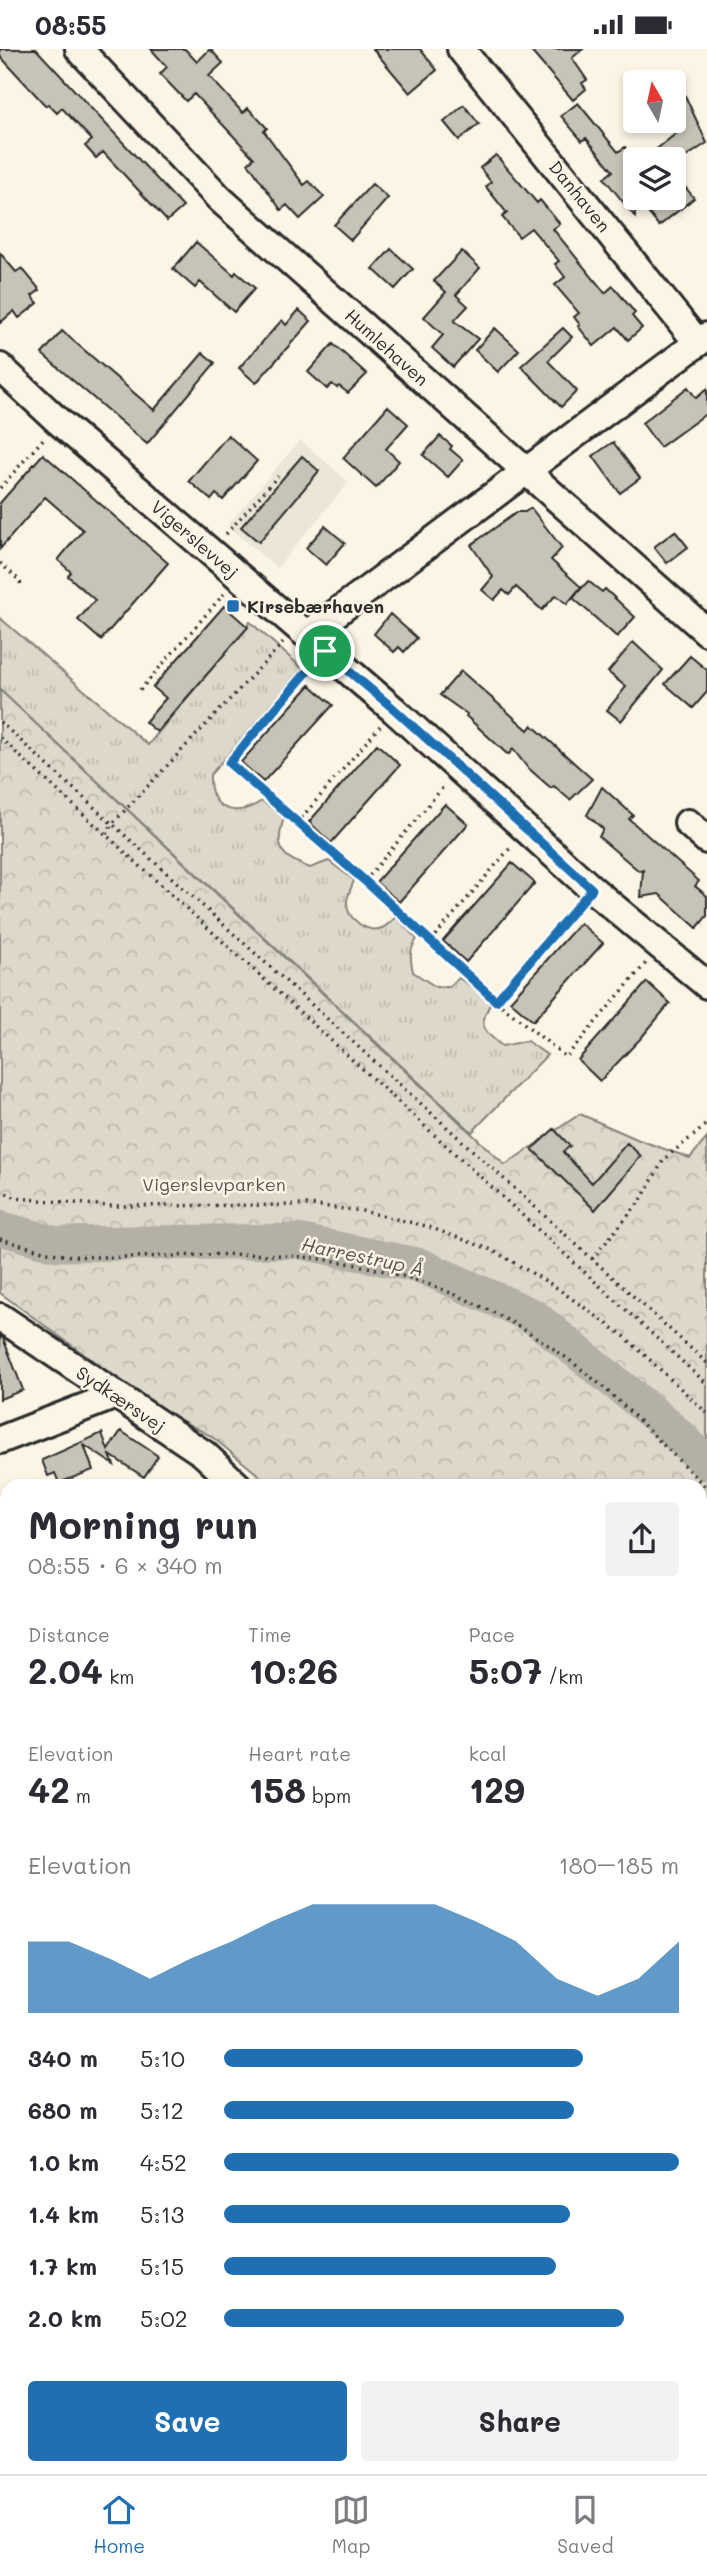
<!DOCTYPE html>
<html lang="en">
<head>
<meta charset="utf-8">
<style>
  :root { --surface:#fff; --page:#f2f2f3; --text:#2b2b33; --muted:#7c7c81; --line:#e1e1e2; --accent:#1f6fb2 }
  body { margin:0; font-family:Mali,sans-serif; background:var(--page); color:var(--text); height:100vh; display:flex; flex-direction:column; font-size:26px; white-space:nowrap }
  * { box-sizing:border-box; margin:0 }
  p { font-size:23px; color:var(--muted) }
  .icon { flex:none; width:38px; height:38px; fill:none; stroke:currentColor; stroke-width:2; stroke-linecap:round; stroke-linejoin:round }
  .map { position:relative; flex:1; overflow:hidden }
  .details { position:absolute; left:0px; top:1430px; width:707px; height:996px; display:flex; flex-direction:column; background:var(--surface); border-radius:21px 21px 0 0; box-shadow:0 4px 10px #0003 }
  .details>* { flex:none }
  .needle { width:46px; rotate:351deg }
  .controls { position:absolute; left:623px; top:21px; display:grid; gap:14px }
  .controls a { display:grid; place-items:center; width:63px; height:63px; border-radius:7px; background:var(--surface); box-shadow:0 4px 10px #0003; font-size:35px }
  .pin { position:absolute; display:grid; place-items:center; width:60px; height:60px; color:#fff; margin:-30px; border:4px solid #fff; border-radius:50%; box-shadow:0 2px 7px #0007 }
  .round { display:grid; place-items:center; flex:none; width:74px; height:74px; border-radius:7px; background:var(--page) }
  .head { display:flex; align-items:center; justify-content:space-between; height:119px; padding:0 28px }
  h1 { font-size:38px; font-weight:800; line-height:52px }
  .metrics { display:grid; grid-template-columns:repeat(3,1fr); gap:10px; height:119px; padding:7px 28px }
  .metrics div { display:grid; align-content:center }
  .metrics b { font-size:35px; font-weight:800 }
  .metrics small { font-size:19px; font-weight:400 }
  .metrics p { font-size:19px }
  .chart { height:196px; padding:14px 28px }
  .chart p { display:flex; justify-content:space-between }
  .chart svg { width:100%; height:126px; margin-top:7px; fill:var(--accent); opacity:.7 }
  .primary-button { display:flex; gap:14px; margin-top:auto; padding:14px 28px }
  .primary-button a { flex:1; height:80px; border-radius:7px; background:var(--accent); color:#fff; font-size:28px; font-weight:800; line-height:80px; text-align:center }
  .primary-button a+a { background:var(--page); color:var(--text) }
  ul { padding:0 28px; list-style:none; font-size:23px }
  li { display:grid; grid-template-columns:112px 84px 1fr; align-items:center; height:52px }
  li i { height:18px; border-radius:9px; background:var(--accent) }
  .status { display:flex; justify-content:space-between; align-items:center; height:49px; padding:0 35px; background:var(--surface); direction:ltr }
  .status svg { height:19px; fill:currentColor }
  .tabs { display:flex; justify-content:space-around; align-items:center; height:98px; border-top:2px solid var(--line); background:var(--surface); font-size:19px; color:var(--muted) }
  .tabs a { display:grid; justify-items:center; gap:4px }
  .tabs .on { color:var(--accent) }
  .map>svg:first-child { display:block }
  .built { fill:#ece6d7 }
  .grass { fill:url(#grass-tufts); stroke:#84827a; stroke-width:2 }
  .park { fill:url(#park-crowns); stroke:#84827a; stroke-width:2 }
  .pitch { fill:#ded8ca; stroke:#84827a; stroke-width:2 }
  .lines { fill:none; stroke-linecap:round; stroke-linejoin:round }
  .river { stroke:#b4b0a5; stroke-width:35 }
  .building { fill:#c8c3b7; stroke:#2b2b2b; stroke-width:2 }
  .minor-casing { stroke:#2b2b2b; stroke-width:32 }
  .path { stroke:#2b2b2b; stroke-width:3.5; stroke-dasharray:2 5; stroke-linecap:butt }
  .minor { stroke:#fcf5e5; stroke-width:26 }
  .route-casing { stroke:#fff; stroke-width:14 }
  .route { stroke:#1f6fb2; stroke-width:9 }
  .poi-dot { fill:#1f6fb2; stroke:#fcf5e5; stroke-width:2.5 }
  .labels { text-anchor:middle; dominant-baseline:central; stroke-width:5; stroke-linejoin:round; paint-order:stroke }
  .street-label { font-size:18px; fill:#2b2b2b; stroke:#fcf5e5 }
  .poi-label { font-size:18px; font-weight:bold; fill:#2b2b2b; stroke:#fcf5e5; text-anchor:start }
  .park-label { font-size:18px; fill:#585653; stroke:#fcf5e5 }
  .water-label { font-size:19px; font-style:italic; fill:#545350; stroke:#fcf5e5 }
</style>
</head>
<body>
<div class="status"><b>08:55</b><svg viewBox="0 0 49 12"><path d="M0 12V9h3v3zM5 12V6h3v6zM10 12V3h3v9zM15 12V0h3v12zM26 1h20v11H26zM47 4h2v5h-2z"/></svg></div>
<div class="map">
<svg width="707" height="2425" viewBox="0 0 707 2425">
  <defs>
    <pattern id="grass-tufts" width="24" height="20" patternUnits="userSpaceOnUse" patternTransform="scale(1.75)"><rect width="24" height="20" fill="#ded8ca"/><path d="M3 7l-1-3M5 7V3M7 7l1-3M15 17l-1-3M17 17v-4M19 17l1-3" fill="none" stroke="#bfbaae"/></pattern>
    <pattern id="park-crowns" width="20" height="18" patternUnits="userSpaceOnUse" patternTransform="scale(1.75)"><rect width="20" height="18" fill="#ded8ca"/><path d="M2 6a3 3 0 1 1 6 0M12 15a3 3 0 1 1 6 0" fill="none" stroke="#bfbaae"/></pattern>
  </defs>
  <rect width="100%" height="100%" fill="#fcf5e5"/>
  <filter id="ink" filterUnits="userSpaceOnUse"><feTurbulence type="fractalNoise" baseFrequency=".0143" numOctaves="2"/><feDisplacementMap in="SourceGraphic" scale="14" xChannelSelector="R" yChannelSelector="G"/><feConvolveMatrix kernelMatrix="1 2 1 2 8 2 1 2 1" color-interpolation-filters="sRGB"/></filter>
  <g filter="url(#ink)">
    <path class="built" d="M 300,391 L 349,433 L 277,519 L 227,477 Z"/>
    <path class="grass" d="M 0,569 L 148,696 L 250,573 L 303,620 L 210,726 C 209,761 234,770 262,752 L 284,768 C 275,800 279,807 310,819 L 329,812 L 354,831 C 352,838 347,846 347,853 C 346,869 367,885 382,879 C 387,877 392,872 396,868 L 417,890 C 409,901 410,909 413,923 L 436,938 L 449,938 L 459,929 L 492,952 C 478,976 481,980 502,997 L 527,992 L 547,1006 L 472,1083 L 0,641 Z"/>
    <path class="park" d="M 0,641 L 505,1116 L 580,1065 L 639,1091 L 690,1109 L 707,1089 L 707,1869 L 700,1863 L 700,1437 L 272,1437 L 211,1387 L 158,1359 L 0,1244 Z"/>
    <path class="pitch" d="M 707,1576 L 707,1774 L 700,1767 L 700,1584 Z"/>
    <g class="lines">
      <path class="river" d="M 0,1179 L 57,1195 L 297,1192 L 421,1217 L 533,1267 L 665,1374 L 707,1414"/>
    </g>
    <path class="building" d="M 0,0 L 36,0 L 183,158 L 167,172 L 103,103 L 96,109 L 85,97 L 92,91 L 62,59 L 57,64 L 48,55 L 46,57 L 0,7 Z
      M 151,0 L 185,0 L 197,13 L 210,0 L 223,14 L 209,27 L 243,64 L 248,59 L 267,79 L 264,82 L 304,136 L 309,132 L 324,148 L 300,170 L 287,156 L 281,161 L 248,114 L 254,109 L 194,45 L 186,52 L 160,25 L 167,18 Z
      M 373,0 L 420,0 L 437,21 L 410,44 Z
      M 529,0 L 583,0 L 572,9 L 587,31 L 582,34 L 586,40 L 573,51 Z
      M 674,23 L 707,94 L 683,110 L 644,110 L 683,79 L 674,59 Z
      M 578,54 L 618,103 L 625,98 L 635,111 L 635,168 L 604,129 L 613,122 L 586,89 L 582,92 L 561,67 Z
      M 464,56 L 479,75 L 459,91 L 444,73 Z
      M 496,106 L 537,154 L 540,151 L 560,175 L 553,180 L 605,244 L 613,237 L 635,264 L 632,267 L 642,279 L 628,291 L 617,278 L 594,297 L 578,277 L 580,276 L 574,268 L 579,264 L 555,236 L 565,228 L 555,215 L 559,212 L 531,179 L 519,188 L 502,168 L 507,164 L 486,138 L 491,133 L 480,119 Z
      M 674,124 L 694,149 L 659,177 L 636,149 L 674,149 Z
      M 372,135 L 388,149 L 351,191 L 334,176 Z
      M 196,193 L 234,226 L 236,223 L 255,239 L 234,263 L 200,233 L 195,239 L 173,220 Z
      M 391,200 L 413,220 L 395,240 L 373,220 Z
      M 462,202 L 480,219 L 456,246 L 468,257 L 454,272 L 478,290 L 453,318 L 432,299 L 443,286 L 424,268 L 446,243 L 434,232 Z
      M 0,204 L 16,223 L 22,219 L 40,241 L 32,247 L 38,254 L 19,269 L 14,262 L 0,274 Z
      M 299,261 L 311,272 L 256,334 L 239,319 L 282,271 L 286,276 Z
      M 495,279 L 519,301 L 498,323 L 475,301 Z
      M 563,279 L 572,288 L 548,312 L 577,342 L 561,358 L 521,317 Z
      M 62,282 L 154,361 L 203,304 L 215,314 L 147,395 L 42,305 Z
      M 333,295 L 367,325 L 348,344 L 339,337 L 337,339 L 332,335 L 327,340 L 308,323 Z
      M 688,338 L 696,349 L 707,340 L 707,364 L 660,398 L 642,374 Z
      M 388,357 L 408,375 L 386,400 L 399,412 L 376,439 L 343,409 Z
      M 228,386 L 257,412 L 223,451 L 216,445 L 211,451 L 189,432 Z
      M 440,387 L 452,397 L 450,400 L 463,411 L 448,428 L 423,406 Z
      M 613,393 L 640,429 L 620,444 L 593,407 Z
      M 43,405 L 168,514 L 101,591 L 78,571 L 95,551 L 68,527 L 71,523 L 58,511 L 83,481 L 45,448 L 0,500 L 0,454 Z
      M 302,407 L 319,422 L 259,493 L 241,478 Z
      M 531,459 L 562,499 L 551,511 L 581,538 L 567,555 L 556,546 L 542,561 L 516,538 L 509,546 L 503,541 L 494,551 L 482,541 L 493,528 L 471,496 L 517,463 L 525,463 Z
      M 325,477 L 345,494 L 326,516 L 306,499 Z
      M 675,482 L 688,498 L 667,514 L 654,498 Z
      M 588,532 L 602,543 L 605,540 L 635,568 L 617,588 L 573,549 Z
      M 224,557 L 248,578 L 157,683 L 145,673 L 166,649 L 153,638 Z
      M 390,565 L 417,589 L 404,603 L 399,598 L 394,603 L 374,585 Z
      M 633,593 L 663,621 L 621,672 L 607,661 L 626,638 L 608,623 Z
      M 690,607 L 707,621 L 707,643 L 693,659 L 665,635 Z
      M 461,622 L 528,681 L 532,676 L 592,730 L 570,751 L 554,737 L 551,739 L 527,718 L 513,700 L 509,705 L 506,704 L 466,667 L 467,665 L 440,646 Z
      M 310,636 L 333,656 L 263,733 L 241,713 Z
      M 377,695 L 400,716 L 331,794 L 309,773 Z
      M 602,738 L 633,766 L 629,770 L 699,832 L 695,837 L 707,847 L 707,867 L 697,879 L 659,845 L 641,848 L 643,821 L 639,822 L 599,788 L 603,780 L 587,766 Z
      M 445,755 L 468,775 L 399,853 L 376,833 Z
      M 512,814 L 535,834 L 466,913 L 443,892 Z
      M 580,874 L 603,894 L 533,972 L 510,952 Z
      M 647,933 L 670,954 L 641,989 L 600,1032 L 578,1011 Z
      M 554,1080 L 570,1097 L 563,1103 L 592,1134 L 627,1094 L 641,1107 L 595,1161 L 532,1100 Z
      M 0,1287 L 3,1289 L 23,1341 L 0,1350 Z
      M 121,1382 L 158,1407 L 144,1428 L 110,1406 L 114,1416 L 84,1396 L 93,1421 L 59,1434 L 55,1424 L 48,1427 L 42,1411 L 102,1384 L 108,1401 Z"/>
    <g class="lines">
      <g class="minor-casing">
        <path id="minor" d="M 79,0 L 220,150 L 707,583
          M 461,0 L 698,294
          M 0,318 L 58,372 L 394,661 L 592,840 L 707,936
          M 308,585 L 707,287
          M 688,774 L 707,791
          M 0,1268 L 204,1405 L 238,1437
          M 0,1391 L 116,1346
          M 0,1657 L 7,1655
          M 700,1885 L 707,1891
          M 0,1960 L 7,1957
          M 700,1973 L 707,1970
          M 0,2165 L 7,2172
          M 0,2267 L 7,2264
          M 700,2313 L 707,2329
          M 177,2418 L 180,2425
          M 471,2418 L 474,2425"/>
      </g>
      <path class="path" d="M 0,439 L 45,388
        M 226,485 L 278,427
        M 0,514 L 20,532 L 21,538
        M 310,619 L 229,714 L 365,832 L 496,952 L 566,1008 L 646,914
        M 140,641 L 224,545
        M 0,673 L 707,1314
        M 0,689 L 707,1335
        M 297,774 L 380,677
        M 106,785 L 113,774 L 283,594
        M 365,832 L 444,737
        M 431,892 L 511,798
        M 496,952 L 577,858
        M 0,1141 L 16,1149 L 109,1157 L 311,1156 L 362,1162 L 426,1177 L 492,1201 L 554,1237 L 624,1287 L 707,1364
        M 0,1190 C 23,1196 48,1205 72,1207 C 139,1211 206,1203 273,1206 C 395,1211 503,1254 597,1333 C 635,1365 670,1404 707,1439
        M 592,1210 L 641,1151 L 664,1110 L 698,1083 L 707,1074
        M 700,1450 L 703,1459 L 700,1471"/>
      <use href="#minor" class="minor"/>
    </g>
  </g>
  <g class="lines" filter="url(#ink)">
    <g class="route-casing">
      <path id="route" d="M 325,602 L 394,660 L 592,840 L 496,952 L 365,832 L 229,714 Z"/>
    </g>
    <use href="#route" class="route"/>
  </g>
  <rect class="poi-dot" x="226" y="550" width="14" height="14" rx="3.5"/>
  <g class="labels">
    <g class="street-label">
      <text transform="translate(580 147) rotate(51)">Danhaven</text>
      <text transform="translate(387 298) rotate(42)">Humlehaven</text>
      <text transform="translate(195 490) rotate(41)">Vigerslevvej</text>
      <text transform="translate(121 1350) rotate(34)">Sydkærsvej</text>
    </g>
    <g class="poi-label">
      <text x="247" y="557">Kirsebærhaven</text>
    </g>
    <g class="park-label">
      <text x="214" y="1135">Vigerslevparken</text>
    </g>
    <g class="water-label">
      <text transform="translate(363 1207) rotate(12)">Harrestrup Å</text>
    </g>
  </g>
</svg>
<div class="controls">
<a><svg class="needle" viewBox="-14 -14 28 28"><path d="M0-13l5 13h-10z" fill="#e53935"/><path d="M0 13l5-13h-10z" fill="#7c7c81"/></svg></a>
<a><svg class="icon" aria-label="layers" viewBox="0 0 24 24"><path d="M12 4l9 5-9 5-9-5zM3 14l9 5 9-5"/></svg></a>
</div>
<div class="pin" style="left:325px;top:602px;background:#1e9e55"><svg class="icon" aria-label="arrive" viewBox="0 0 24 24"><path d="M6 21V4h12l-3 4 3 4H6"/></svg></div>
<section class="details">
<div class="head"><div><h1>Morning run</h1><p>08:55 · 6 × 340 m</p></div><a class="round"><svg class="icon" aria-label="share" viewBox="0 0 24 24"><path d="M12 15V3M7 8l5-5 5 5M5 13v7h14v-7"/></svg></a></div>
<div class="metrics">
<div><p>Distance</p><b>2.04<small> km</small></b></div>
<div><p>Time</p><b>10:26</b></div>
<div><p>Pace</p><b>5:07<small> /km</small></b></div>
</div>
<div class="metrics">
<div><p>Elevation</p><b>42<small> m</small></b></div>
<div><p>Heart rate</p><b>158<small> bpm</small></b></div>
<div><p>kcal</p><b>129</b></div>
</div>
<div class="chart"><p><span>Elevation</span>180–185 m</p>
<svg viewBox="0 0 160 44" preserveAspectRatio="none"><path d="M0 44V19L10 19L20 25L30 32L40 25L50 19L60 12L70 6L80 6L90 6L100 6L110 12L120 19L130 32L140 38L150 32L160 19V44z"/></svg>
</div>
<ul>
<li><b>340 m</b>5:10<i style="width:79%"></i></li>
<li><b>680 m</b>5:12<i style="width:77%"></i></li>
<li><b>1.0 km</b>4:52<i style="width:100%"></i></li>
<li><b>1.4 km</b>5:13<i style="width:76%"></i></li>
<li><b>1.7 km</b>5:15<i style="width:73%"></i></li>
<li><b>2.0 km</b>5:02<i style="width:88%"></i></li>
</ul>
<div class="primary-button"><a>Save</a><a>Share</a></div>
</section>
</div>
<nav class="tabs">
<a class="on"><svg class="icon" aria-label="home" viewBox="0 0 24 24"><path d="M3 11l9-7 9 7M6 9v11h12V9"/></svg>Home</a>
<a><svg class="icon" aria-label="map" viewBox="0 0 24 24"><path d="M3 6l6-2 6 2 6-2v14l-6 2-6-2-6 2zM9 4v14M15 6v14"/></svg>Map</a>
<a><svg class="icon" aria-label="saved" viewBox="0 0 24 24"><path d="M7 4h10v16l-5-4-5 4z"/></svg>Saved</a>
</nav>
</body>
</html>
